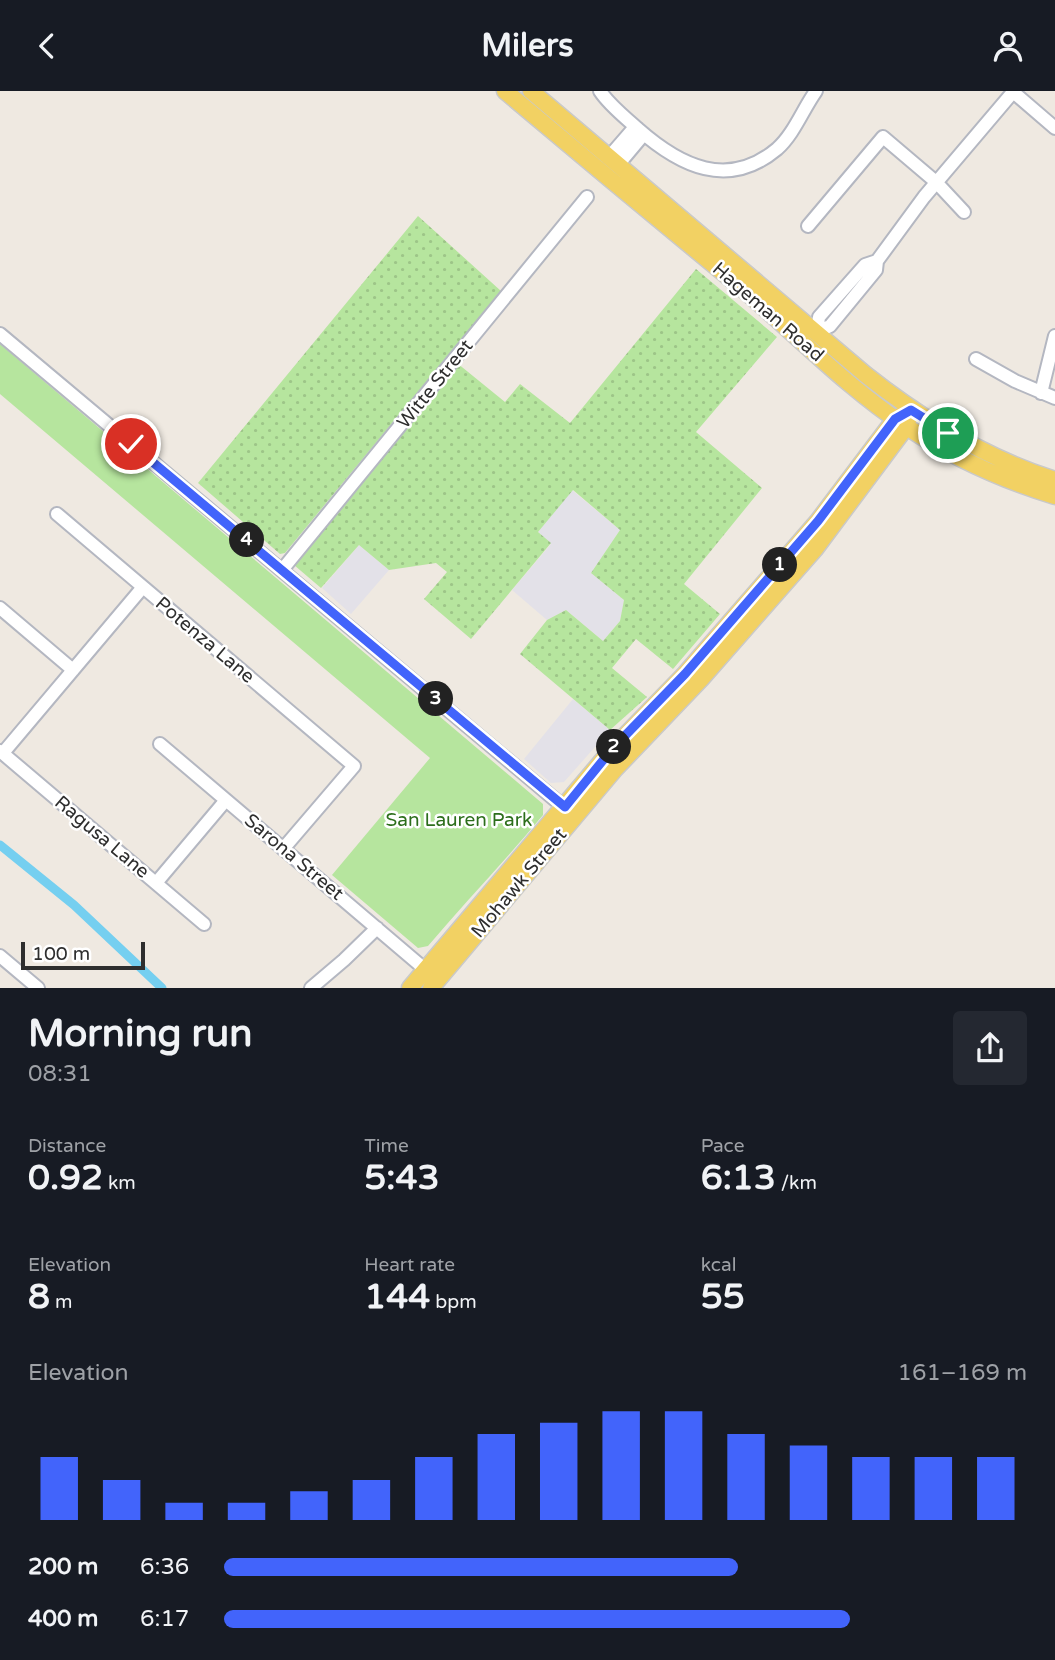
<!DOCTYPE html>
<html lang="en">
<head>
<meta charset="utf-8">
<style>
  :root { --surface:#171b24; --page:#242831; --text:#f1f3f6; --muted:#9ea1a6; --accent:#4264fb }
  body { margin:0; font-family:"Varela Round",sans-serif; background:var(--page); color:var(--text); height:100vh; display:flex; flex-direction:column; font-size:26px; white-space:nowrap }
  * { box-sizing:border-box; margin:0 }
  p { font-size:23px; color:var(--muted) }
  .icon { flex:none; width:38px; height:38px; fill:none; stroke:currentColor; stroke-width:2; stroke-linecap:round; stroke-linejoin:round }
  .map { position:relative; height:897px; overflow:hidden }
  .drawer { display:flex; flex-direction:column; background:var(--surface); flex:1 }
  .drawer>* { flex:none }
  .scale { position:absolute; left:21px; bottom:18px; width:124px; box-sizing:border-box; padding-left:7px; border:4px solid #2e2e2e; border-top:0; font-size:19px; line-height:24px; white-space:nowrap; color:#2e2e2e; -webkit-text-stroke:5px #fff; paint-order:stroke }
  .pin { position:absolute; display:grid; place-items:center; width:60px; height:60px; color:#fff; margin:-30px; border:4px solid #fff; border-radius:50%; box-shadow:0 2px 7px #0007 }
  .km { position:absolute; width:35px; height:35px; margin:-18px; border-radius:50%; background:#222; color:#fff; font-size:19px; line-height:35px; text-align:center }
  .round { display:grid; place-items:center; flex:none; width:74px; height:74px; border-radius:7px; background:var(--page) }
  .head { display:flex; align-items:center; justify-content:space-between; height:119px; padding:0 28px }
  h1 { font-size:38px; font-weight:700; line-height:52px }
  .figures { display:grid; grid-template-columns:repeat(3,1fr); gap:10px; height:119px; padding:7px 28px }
  .figures div { display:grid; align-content:center }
  .figures b { font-size:35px; font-weight:700 }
  .figures small { font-size:19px; font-weight:400 }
  .figures p { font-size:19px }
  .chart { height:196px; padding:14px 28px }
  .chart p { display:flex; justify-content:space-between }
  .chart svg { width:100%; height:126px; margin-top:7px; stroke:var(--accent); stroke-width:6 }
  ul { padding:0 28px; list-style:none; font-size:23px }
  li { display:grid; grid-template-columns:112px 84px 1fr; align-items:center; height:52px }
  li i { height:18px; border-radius:9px; background:var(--accent) }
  header { display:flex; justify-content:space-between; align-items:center; height:91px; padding:0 28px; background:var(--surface); font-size:32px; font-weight:700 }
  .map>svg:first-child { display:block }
  .industrial { fill:#e3e1e8 }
  .grass { fill:url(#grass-dots) }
  .park { fill:#b6e59e }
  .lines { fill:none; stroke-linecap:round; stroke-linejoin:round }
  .canal { stroke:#75cff0; stroke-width:9 }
  .minor-casing { stroke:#b4b7c1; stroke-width:16 }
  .major-casing { stroke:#c9c9c9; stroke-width:19 }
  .minor { stroke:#fff; stroke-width:12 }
  .major { stroke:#f2d163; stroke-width:16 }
  .route-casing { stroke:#fff; stroke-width:14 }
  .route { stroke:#4264fb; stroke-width:9 }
  .labels { text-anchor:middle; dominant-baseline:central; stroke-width:5; stroke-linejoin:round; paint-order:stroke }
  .street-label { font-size:19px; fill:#2e2e2e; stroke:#fff }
  .park-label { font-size:19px; fill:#2c6e1b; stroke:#fff }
</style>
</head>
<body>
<header><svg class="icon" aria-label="back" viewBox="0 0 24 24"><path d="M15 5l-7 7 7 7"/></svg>Milers<svg class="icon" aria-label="person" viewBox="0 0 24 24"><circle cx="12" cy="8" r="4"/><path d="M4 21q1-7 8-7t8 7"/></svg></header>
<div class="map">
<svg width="1055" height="897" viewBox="0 0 1055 897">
  <defs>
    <pattern id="grass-dots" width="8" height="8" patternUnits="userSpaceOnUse" patternTransform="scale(1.75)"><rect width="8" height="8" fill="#b6e59e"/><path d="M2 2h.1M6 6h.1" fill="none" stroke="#9dc588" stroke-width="1.8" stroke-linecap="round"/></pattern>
  </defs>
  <rect width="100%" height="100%" fill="#efe9e1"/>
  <path class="industrial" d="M 572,399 L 620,439 L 591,482 L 624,509 L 620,530 L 603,550 L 566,519 L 547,529 L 512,499 L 551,453 L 538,441 Z
    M 359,454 L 389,479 L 351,523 L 322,497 Z
    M 573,608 L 610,639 L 564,691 L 551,692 L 524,668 Z"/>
  <path class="grass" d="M 418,125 L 501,200 L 285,462 L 280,463 L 198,392 Z
    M 696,178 L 777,246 L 696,341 L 762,397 L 684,493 L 720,523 L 673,578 L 636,548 L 612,577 L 647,606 L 610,639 L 520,563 L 547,529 L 566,519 L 603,550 L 620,530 L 624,509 L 591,482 L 620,439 L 573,399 L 538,441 L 551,452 L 471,548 L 424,508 L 447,481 L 436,472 L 389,479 L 359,454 L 321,497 L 294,474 L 457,272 L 505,311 L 520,293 L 570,332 Z"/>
  <path class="park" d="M 0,253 L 543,713 L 543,724 C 506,769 466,810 428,855 L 418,857 L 332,784 L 430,667 L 0,303 Z"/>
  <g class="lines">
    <path class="canal" d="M 0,754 L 74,814 L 162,897"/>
    <g class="minor-casing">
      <path id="minor" d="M 600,0 C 610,15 625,26 638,38 C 680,75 728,99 777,58 C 794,43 803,18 816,0
        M 1012,0 L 1055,37
        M 609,66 L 635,36
        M 618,74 L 644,43
        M 808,135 L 883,46 L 936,91 L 964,121
        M 817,241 L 830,235 L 876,179 L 877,170 L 924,106 L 1013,1
        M 817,241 L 819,226 L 865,174 L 877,170
        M 0,243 L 565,717
        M 976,268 L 1015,290 L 1055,307
        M 1041,302 L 1055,245
        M 57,423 L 354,675 L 283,758
        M 282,479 L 587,106
        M 0,517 L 73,579
        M 160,653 L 427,880
        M 0,660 L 204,833
        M 3,662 L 143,496
        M 156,792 L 226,709
        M 0,865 L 38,897
        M 311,897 L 344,869 L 377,837"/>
    </g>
    <g class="major-casing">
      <path id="major" d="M 505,0 C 582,65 659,129 737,193 C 793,240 845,295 907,336 C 952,366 1003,389 1055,405
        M 531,0 L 866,284 C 923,329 985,367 1055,389
        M 410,897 L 613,657 L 685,583 L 818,430 L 895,328 L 911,319
        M 431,897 L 615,678 L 701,588 L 815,458 L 906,336 L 911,319"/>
    </g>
    <use href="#minor" class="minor"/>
    <use href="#major" class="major"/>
  </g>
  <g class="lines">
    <g class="route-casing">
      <path id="route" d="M 131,353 L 565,716 L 613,657 L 685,583 L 818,430 L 895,328 L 911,319 L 948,342"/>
    </g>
    <use href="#route" class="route"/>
  </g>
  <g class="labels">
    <g class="street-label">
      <text transform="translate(768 221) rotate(41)">Hageman Road</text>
      <text transform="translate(435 293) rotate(-51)">Witte Street</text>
      <text transform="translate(205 549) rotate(40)">Potenza Lane</text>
      <text transform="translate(102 746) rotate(40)">Ragusa Lane</text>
      <text transform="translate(294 766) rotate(40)">Sarona Street</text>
      <text transform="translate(519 792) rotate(-50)">Mohawk Street</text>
    </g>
    <g class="park-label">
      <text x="459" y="729">San Lauren Park</text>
    </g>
  </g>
</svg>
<div class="scale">100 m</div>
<div class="pin" style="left:948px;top:342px;background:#1e9e55"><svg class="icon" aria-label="arrive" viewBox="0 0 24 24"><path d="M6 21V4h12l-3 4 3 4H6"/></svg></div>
<div class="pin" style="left:131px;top:353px;background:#d93025"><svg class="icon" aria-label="check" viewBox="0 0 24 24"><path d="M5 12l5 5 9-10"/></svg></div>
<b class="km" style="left:780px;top:474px">1</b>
<b class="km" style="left:614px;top:656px">2</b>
<b class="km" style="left:436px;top:608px">3</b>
<b class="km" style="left:247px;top:449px">4</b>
</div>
<section class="drawer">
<div class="head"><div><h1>Morning run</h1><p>08:31</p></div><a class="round"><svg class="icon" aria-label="share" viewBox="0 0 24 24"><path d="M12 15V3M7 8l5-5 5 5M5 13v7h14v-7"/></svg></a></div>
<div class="figures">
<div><p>Distance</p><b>0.92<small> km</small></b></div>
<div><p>Time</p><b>5:43</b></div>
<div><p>Pace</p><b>6:13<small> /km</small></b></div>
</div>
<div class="figures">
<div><p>Elevation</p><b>8<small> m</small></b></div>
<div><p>Heart rate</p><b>144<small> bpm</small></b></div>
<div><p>kcal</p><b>55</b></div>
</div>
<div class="chart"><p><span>Elevation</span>161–169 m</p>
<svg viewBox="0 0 160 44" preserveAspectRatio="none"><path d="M5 44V22M15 44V30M25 44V38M35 44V38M45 44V34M55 44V30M65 44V22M75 44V14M85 44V10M95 44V6M105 44V6M115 44V14M125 44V18M135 44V22M145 44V22M155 44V22"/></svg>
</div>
<ul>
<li><b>200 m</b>6:36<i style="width:64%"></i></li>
<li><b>400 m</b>6:17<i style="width:78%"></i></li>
</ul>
</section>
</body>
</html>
